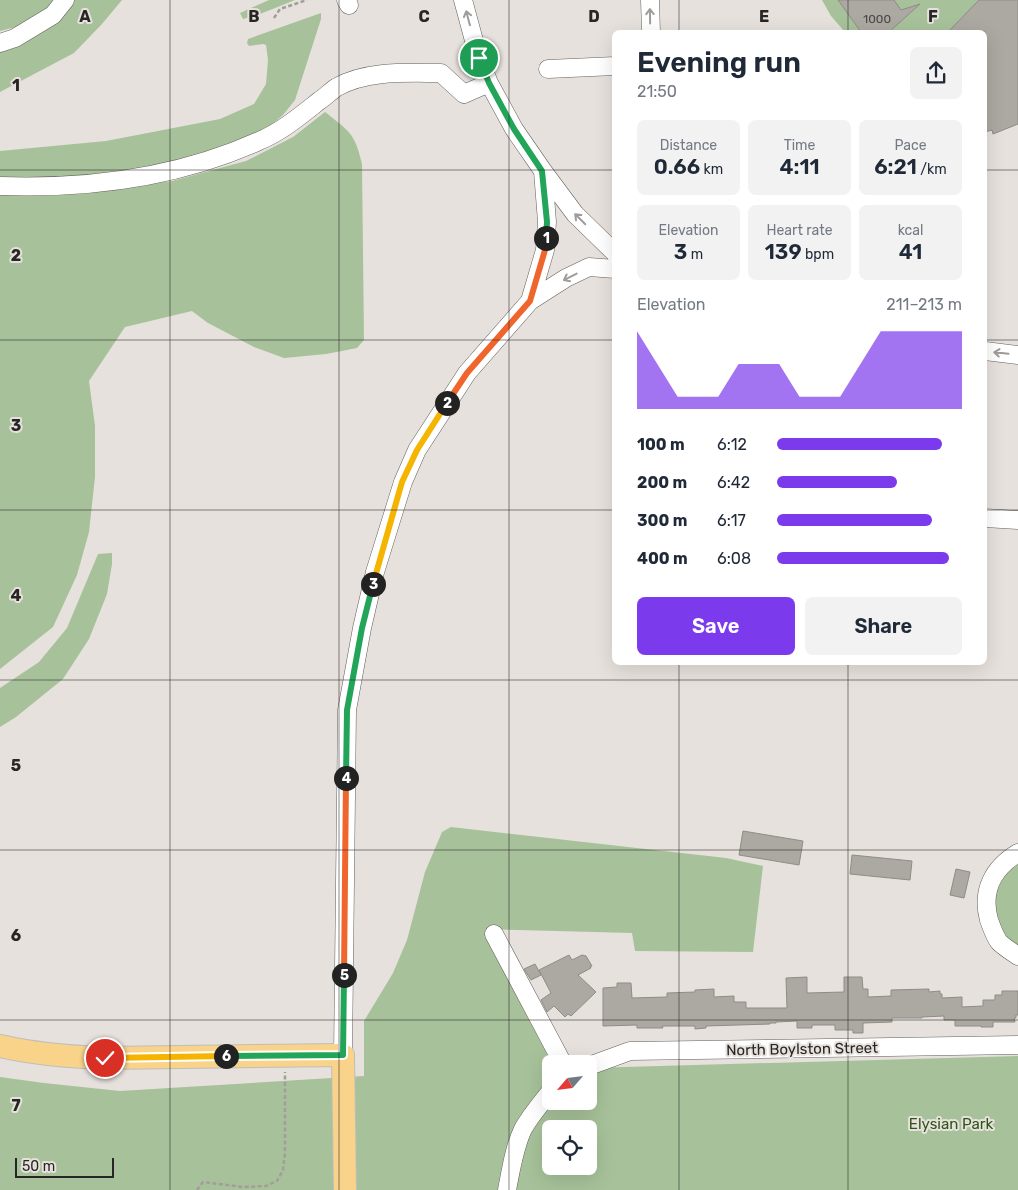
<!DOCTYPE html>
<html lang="en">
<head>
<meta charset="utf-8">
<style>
  :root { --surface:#fff; --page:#f2f2f3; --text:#1f2937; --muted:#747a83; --accent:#7c3aed }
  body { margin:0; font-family:Rubik,sans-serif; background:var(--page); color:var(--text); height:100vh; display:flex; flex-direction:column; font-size:19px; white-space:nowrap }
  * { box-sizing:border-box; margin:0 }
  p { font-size:16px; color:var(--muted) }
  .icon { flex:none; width:28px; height:28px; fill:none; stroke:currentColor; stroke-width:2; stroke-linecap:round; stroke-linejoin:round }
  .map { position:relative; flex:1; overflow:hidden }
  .drawer { position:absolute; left:612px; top:30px; width:375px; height:635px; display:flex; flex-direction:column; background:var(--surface); border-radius:8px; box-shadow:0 5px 20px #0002 }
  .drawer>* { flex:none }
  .needle { width:32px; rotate:242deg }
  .fabs { position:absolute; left:542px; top:1055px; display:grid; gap:10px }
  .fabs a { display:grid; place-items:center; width:55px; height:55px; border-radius:8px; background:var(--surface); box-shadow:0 5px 20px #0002; font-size:25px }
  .scale { position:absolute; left:15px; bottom:12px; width:99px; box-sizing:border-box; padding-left:5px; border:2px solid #282624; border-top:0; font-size:14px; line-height:18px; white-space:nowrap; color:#282624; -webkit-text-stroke:4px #e6e1dc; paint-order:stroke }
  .pin { position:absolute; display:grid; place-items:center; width:42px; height:42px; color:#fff; margin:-21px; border:2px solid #fff; border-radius:50%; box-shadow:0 1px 5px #0007 }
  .km { position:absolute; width:25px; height:25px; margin:-12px; border-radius:50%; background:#222; color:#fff; font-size:14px; line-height:25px; text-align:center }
  .round { display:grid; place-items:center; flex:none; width:52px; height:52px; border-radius:8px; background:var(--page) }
  .head { display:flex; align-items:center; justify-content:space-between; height:85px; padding:0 25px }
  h1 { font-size:28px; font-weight:600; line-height:38px }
  .figures { display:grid; grid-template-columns:repeat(3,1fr); gap:8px; height:85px; padding:5px 25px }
  .figures div { display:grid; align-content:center; border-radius:8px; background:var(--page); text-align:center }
  .figures b { font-size:21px; font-weight:600 }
  .figures small { font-size:14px; font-weight:400 }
  .figures p { font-size:14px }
  .chart { height:140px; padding:10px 25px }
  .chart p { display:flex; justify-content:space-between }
  .chart svg { width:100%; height:90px; margin-top:5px; fill:var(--accent); opacity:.7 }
  .action { display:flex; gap:10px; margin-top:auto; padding:10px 25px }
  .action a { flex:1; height:58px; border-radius:8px; background:var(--accent); color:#fff; font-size:20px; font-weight:600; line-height:58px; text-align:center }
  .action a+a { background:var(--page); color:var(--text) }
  ul { padding:0 25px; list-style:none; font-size:16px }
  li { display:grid; grid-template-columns:80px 60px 1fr; align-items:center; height:38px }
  li i { height:12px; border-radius:6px; background:var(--accent) }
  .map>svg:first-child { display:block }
  .green { fill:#a7c29a; fill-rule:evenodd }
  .building { fill:#aca8a2; stroke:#8f8b86 }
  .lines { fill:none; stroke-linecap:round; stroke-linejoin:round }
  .minor-casing { stroke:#64605b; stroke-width:19 }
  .major-casing { stroke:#bebebd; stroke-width:24 }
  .path { stroke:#a19d99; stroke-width:2.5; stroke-dasharray:4 2.5; stroke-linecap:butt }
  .minor { stroke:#fff; stroke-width:18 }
  .major { stroke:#f9d38a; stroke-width:22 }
  .oneway { stroke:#9e9d9c }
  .split-1-casing { stroke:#fff; stroke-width:10 }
  .split-2-casing { stroke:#fff; stroke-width:10 }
  .split-3-casing { stroke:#fff; stroke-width:10 }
  .split-4-casing { stroke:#fff; stroke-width:10 }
  .split-5-casing { stroke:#fff; stroke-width:10 }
  .split-6-casing { stroke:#fff; stroke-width:10 }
  .split-7-casing { stroke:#fff; stroke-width:10 }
  .split-1 { stroke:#22a559; stroke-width:6 }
  .split-2 { stroke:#f0652b; stroke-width:6 }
  .split-3 { stroke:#f5b400; stroke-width:6 }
  .split-4 { stroke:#22a559; stroke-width:6 }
  .split-5 { stroke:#f0652b; stroke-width:6 }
  .split-6 { stroke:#22a559; stroke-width:6 }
  .split-7 { stroke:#f5b400; stroke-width:6 }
  .grid { fill:none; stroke:#282624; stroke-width:1; stroke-opacity:0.55 }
  .labels { text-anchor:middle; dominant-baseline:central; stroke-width:4; stroke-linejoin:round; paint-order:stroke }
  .number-label { font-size:12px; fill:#494644 }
  .street-label { font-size:15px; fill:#282624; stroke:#e6e1dc }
  .park-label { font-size:15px; fill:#2e5415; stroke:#e6e1dc }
  .grid-label { font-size:16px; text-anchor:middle; font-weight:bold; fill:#282624; stroke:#e6e1dc; stroke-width:4; stroke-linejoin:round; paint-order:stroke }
</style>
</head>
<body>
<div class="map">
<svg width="1018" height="1190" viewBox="0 0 1018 1190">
  <rect width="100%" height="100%" fill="#e6e1dc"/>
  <path class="green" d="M 0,0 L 65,0 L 24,25 L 0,31 Z
    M 74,0 L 122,0 L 102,24 L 74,53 L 0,92 L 0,51 L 53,24 Z
    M 269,0 L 295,0 L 260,14 L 243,19 L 240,13 Z
    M 822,0 L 1018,0 L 1018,124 L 993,134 L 992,130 L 985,32 L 845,32 L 831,16 Z
    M 321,13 L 321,19 L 295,100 L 283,115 L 262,133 L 177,163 L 109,176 L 0,180 L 0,151 L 106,141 L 220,119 L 254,104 L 266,84 L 268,60 L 266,45 L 263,44 L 249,46 L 247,43 L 248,39 Z
    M 325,112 C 349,131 355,133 362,164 L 364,340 L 357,348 L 326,354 L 284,358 L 254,347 L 208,323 L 192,311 L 125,327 L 89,381 L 95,426 L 95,477 L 89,532 L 77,575 L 53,627 L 0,669 L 0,193 L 52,194 L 172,181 L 246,161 L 293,137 Z
    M 112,553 L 112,564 L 107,594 L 89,639 L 63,679 L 16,717 L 0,727 L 0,688 L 39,662 L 67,628 L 98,554 Z
    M 451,827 L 726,858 L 763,866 L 753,952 L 635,951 L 632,933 L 485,929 L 493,951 L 549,1058 L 549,1069 L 551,1070 L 551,1101 L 589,1101 L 589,1068 L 1018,1056 L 1018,1190 L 0,1190 L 0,1077 L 44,1083 L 120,1091 L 364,1076 L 364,1021 L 393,973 L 407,940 L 425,872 L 442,832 ZM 551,1129 L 589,1129 L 589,1166 L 551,1166 Z
    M 1018,864 L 1018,946 L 1002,936 L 995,911 L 995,894 L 1005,874 Z"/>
  <path class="building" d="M 838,0 L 894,0 L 901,10 L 920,4 L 889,32 L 861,32 Z
    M 979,0 L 1018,0 L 1018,124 L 993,134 L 992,130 L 985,132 L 985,32 L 948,32 Z
    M 743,831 L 803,841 L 799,865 L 739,855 Z
    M 852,855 L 912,861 L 910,880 L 850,874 Z
    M 956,869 L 970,872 L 964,898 L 950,895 Z
    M 569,955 L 572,960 L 582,955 L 586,956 L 592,966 L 590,966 L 591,968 L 578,975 L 596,992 L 571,1016 L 568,1014 L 565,1017 L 554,1006 L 547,1012 L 541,1000 L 551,993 L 539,970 Z
    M 535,964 L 541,975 L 531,980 L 524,969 Z
    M 807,977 L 807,993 L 844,992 L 844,977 L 862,977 L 863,989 L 868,989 L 868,997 L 891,996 L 891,990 L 929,989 L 929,992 L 940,991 L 940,994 L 942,994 L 942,998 L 962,997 L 962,1007 L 983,1006 L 983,1000 L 995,1000 L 995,995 L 1002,995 L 1002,991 L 1018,991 L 1018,1015 L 1016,1015 L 1016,1018 L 1014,1018 L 1015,1022 L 993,1022 L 993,1027 L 981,1027 L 981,1026 L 955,1026 L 955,1020 L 944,1020 L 944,1016 L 922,1017 L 922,1018 L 892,1018 L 892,1022 L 863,1023 L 863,1033 L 853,1033 L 853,1030 L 835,1030 L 835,1025 L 812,1025 L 812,1028 L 797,1028 L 797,1021 L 776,1022 L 776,1023 L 770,1023 L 770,1024 L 706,1026 L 706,1028 L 695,1029 L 695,1026 L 662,1026 L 663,1028 L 637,1028 L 637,1025 L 603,1026 L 603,988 L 617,987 L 617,983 L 631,983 L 632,998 L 667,997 L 667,993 L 695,992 L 695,990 L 714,989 L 714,997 L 734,996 L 734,1002 L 746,1002 L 746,1008 L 787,1008 L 786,978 Z"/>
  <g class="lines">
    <g class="minor-casing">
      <path id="minor" d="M 346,0 L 349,5
        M 463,0 L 479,59 L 489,83 L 514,129 L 543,171 L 575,214 L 615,253
        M 650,0 L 651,32
        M 0,43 L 15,38 L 53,15 L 65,0
        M 548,69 L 615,66
        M 0,186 C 88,189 179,177 259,141 C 281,132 300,116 319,101 C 325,97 331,91 337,87 C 368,70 407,73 441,73 L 464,94 L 489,83
        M 530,301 L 545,250 L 547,222 L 543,171
        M 985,351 L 1018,355
        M 985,518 L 1018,520
        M 1018,853 C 993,868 981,891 989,920 C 992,928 994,935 999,942 C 1004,947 1012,952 1018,956
        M 494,934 L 563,1064
        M 343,1055 L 347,710 L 362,628 L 375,572 L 403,482 L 417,450 L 467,373 L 530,301 L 566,278 L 589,267 L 615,269
        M 589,1066 L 630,1051 L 1018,1045
        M 507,1190 C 511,1170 514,1148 523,1129 C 531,1115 541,1103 551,1091"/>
    </g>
    <g class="major-casing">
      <path id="major" d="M 0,1046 C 35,1054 69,1057 105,1058 L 343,1055 L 345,1190"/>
    </g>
    <path class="path" d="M 274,18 L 280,9 L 307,0
      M 197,1190 L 203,1182 L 243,1187 L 266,1186 L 277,1181 L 283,1170 L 285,1153 L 285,1072"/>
    <use href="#minor" class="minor"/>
    <use href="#major" class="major"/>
  </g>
  <defs><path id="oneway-shaft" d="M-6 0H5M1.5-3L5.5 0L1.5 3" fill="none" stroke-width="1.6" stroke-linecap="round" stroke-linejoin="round" transform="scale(1.25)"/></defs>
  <g class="oneway">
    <use href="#oneway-shaft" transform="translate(650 16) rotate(-91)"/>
    <use href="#oneway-shaft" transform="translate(468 18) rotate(-105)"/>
    <use href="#oneway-shaft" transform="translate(580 219) rotate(-135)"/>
    <use href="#oneway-shaft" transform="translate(570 277) rotate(153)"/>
    <use href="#oneway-shaft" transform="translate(1001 353) rotate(-174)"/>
  </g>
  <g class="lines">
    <g class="split-1-casing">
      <path id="split-1" d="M 479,58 L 489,83 L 514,129 L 542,171 L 547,222 L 546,238"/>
    </g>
    <g class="split-2-casing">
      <path id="split-2" d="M 447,403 L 467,373 L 530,301 L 545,250 L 546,238"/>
    </g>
    <g class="split-3-casing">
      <path id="split-3" d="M 373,584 L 402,482 L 417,450 L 447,403"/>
    </g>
    <g class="split-4-casing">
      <path id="split-4" d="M 346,778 L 347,710 L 362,628 L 373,584"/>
    </g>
    <g class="split-5-casing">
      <path id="split-5" d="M 344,975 L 346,778"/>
    </g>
    <g class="split-6-casing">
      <path id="split-6" d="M 226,1056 L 343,1055 L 344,975"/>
    </g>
    <g class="split-7-casing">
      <path id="split-7" d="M 105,1058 L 226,1056"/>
    </g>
    <use href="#split-1" class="split-1"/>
    <use href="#split-2" class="split-2"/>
    <use href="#split-3" class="split-3"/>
    <use href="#split-4" class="split-4"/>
    <use href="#split-5" class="split-5"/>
    <use href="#split-6" class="split-6"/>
    <use href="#split-7" class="split-7"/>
  </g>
  <path class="grid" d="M 170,0 L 170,1190M 339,0 L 339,1190M 509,0 L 509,1190M 679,0 L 679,32M 848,0 L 848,32M 0,170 L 615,170M 985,170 L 1018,170M 0,340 L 615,340M 985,340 L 1018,340M 0,510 L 615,510M 985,510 L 1018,510M 679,662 L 679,1190M 848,662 L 848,1190M 0,680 L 1018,680M 0,850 L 1018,850M 0,1020 L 1018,1020"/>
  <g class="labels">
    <g class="number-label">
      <text x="877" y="19">1000</text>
    </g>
    <g class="street-label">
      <text transform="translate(802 1049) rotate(-1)">North Boylston Street</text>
    </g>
    <g class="park-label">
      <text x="951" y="1124">Elysian Park</text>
    </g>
  </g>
  <g class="grid-label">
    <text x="85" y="22">A</text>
    <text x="254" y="22">B</text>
    <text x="424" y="22">C</text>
    <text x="594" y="22">D</text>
    <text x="764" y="22">E</text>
    <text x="933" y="22">F</text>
    <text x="16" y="91">1</text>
    <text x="16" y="261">2</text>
    <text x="16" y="431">3</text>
    <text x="16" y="601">4</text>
    <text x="16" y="771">5</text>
    <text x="16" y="941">6</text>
    <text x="16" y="1111">7</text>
  </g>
</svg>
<div class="fabs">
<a><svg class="needle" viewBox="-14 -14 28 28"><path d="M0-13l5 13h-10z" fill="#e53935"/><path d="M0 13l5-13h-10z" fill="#747a83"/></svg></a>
<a><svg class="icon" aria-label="locate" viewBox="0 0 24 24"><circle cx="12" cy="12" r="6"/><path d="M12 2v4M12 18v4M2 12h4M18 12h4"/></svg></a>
</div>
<div class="scale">50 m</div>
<div class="pin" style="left:479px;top:58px;background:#1e9e55"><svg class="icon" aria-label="arrive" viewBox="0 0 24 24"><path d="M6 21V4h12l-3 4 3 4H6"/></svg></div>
<div class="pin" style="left:105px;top:1058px;background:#d93025"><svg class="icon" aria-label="check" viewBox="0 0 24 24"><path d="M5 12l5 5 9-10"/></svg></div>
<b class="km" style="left:546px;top:238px">1</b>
<b class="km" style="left:447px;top:403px">2</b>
<b class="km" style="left:373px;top:584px">3</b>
<b class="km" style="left:346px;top:778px">4</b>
<b class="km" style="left:344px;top:975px">5</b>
<b class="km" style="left:226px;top:1056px">6</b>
<section class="drawer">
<div class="head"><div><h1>Evening run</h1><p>21:50</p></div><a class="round"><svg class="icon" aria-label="share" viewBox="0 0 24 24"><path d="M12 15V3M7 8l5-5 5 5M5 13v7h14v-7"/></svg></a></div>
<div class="figures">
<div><p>Distance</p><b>0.66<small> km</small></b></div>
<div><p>Time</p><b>4:11</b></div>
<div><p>Pace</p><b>6:21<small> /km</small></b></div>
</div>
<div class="figures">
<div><p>Elevation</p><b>3<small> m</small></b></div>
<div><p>Heart rate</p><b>139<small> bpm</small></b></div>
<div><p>kcal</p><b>41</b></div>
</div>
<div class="chart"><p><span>Elevation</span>211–213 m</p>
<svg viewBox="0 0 160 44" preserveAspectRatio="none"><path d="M0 44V6L10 22L20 38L30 38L40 38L50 22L60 22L70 22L80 38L90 38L100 38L110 22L120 6L130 6L140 6L150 6L160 6V44z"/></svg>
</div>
<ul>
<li><b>100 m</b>6:12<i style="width:89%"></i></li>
<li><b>200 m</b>6:42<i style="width:65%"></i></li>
<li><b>300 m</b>6:17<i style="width:84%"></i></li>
<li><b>400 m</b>6:08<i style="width:93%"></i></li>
</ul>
<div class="action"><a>Save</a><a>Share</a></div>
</section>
</div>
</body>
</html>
